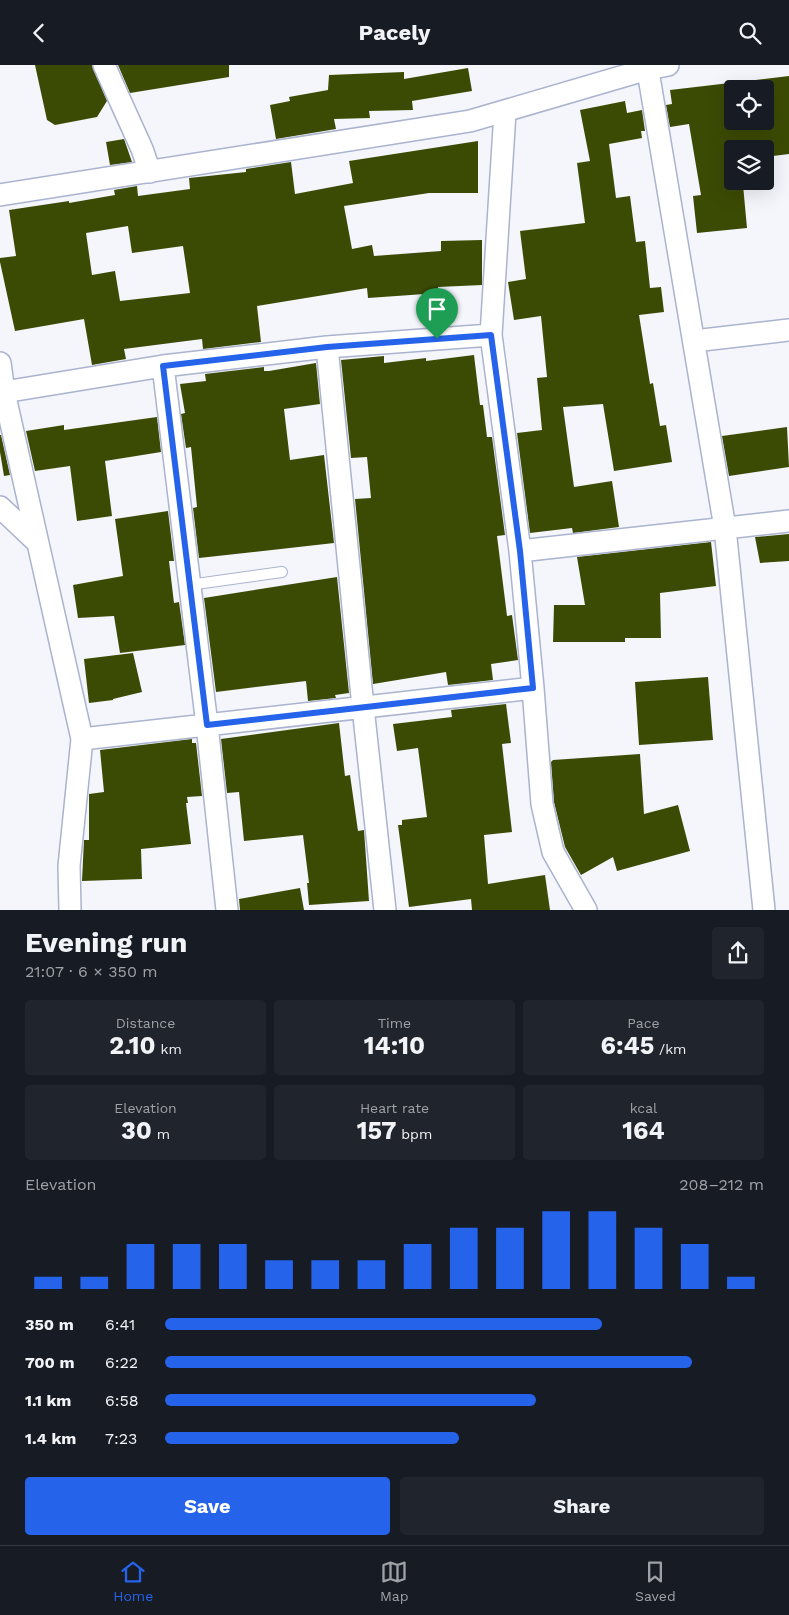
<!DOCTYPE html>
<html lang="en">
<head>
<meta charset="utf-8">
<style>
  :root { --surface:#171b24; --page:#20242c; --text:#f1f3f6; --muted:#9ea1a6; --line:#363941; --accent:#2563eb }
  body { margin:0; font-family:"Work Sans",sans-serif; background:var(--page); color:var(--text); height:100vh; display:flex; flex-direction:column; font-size:19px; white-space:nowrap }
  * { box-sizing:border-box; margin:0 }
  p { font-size:16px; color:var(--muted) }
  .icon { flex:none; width:28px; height:28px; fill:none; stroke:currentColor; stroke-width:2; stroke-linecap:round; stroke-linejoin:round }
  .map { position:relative; height:845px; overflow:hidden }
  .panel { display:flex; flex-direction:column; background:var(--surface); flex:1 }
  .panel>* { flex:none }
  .tools { position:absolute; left:724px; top:15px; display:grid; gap:10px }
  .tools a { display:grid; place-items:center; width:50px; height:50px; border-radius:5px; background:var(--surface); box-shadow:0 5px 20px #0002; font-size:25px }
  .pin { position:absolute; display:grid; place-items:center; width:42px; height:42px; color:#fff; margin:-51px -21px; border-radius:50% 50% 50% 0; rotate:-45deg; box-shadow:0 0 5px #0007 }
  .pin .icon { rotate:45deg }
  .round { display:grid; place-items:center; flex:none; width:52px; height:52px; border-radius:5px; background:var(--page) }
  .head { display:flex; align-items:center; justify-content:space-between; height:85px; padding:0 25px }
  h1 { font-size:28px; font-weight:700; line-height:38px }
  .figures { display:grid; grid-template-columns:repeat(3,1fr); gap:8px; height:85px; padding:5px 25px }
  .figures div { display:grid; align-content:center; border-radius:5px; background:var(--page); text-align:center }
  .figures b { font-size:25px; font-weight:700 }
  .figures small { font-size:14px; font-weight:400 }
  .figures p { font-size:14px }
  .chart { height:140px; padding:10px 25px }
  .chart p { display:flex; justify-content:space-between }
  .chart svg { width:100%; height:90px; margin-top:5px; stroke:var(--accent); stroke-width:6 }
  .primary-button { display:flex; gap:10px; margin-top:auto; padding:10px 25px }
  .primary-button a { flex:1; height:58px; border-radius:5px; background:var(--accent); color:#fff; font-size:20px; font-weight:700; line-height:58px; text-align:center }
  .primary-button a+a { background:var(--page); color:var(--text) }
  ul { padding:0 25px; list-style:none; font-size:16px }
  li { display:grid; grid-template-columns:80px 60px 1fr; align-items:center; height:38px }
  li i { height:12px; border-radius:6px; background:var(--accent) }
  header { display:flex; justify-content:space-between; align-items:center; height:65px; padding:0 25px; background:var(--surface); font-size:22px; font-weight:700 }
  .dock { display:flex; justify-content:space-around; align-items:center; height:70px; border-top:1px solid var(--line); background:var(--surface); font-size:14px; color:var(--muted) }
  .dock a { display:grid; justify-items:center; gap:2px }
  .dock .on { color:var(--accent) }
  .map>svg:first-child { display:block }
  .building { fill:#3c4b04; fill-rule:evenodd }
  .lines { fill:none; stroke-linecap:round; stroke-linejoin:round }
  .service-casing { stroke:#abb3ce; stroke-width:12 }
  .minor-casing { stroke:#abb3ce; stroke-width:24 }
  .service { stroke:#fff; stroke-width:10 }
  .minor { stroke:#fff; stroke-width:21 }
  .route-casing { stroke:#fff; stroke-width:10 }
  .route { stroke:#2563eb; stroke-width:6 }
</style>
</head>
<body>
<header><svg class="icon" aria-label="back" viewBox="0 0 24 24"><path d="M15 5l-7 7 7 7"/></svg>Pacely<svg class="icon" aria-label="search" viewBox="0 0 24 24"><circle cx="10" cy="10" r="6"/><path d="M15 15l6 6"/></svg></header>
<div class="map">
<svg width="789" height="845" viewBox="0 0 789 845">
  <rect width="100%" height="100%" fill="#f4f6fc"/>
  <path class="building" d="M 35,0 L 92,0 L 107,36 L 97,52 L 55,60 L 47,55 Z
    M 118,0 L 229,0 L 229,12 L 130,28 Z
    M 468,3 L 472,26 L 412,36 L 413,45 L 369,46 L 370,53 L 334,54 L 336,64 L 276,74 L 270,40 L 290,36 L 289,32 L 328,25 L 329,10 L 404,7 L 404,14 Z
    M 789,11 L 789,89 L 765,92 L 765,84 L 732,84 L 732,116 L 765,116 L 765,106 L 767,116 L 743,120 L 747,163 L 697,168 L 693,131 L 701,130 L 689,59 L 670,62 L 666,40 L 672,39 L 670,25 ZM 732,24 L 765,24 L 765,56 L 732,56 Z
    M 625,36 L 627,48 L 642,45 L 645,66 L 641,66 L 642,73 L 609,79 L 616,133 L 630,131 L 636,177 L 645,176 L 650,223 L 661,222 L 664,247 L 639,250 L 650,319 L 653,318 L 660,361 L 666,360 L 672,397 L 614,406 L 603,339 L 563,342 L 574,422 L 612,416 L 619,462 L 573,468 L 572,463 L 530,468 L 517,368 L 542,365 L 537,313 L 547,312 L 541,251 L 514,255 L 508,217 L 526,214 L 520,166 L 585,158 L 577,98 L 590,96 L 580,45 Z
    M 124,74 L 132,97 L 110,100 L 106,77 Z
    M 478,76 L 478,128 L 429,128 L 344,141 L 352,184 L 372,180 L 374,191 L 441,186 L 441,176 L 482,175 L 482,220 L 438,222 L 439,228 L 368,233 L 367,223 L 257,241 L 261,277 L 203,284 L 202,274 L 124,284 L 126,294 L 92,300 L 84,254 L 15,266 L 0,197 L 0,193 L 16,191 L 9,145 L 69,136 L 69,138 L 115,130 L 114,125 L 137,121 L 138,131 L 190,124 L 189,113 L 246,107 L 246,104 L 291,97 L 295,129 L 353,118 L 349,96 ZM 128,161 L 132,188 L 183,181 L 190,228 L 120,236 L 115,206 L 92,210 L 86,168 Z
    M 474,290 L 480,340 L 483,340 L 487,372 L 492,372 L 505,470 L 497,471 L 507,551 L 512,550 L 518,595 L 491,599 L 493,615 L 448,620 L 446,607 L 373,619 L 355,434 L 371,433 L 367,392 L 351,393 L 341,295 L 384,291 L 384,298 L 426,293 L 426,296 Z
    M 316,298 L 320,339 L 284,344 L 290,395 L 324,390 L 334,478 L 199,493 L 193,443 L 197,442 L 191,382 L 186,383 L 181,349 L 185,348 L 180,319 L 206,316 L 205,309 L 264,302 L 264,306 L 269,306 Z
    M 157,352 L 161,387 L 105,396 L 112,451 L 77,456 L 70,401 L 35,406 L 26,366 L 64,360 L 64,365 Z
    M 787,362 L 789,402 L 729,411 L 722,371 Z
    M 0,370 L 1,370 L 10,410 L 4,411 L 0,387 Z
    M 168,446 L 174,496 L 169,496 L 174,538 L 179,537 L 185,580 L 120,588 L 114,551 L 78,553 L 73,520 L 123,511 L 115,454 Z
    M 789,469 L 789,496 L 760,498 L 755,472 Z
    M 711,477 L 716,521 L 660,528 L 661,573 L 625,573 L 625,577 L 553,577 L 554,540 L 585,540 L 577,492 Z
    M 337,512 L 349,628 L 335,630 L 336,633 L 308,636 L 306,616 L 216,627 L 204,533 Z
    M 133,588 L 142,627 L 113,634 L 113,635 L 89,638 L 84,594 Z
    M 708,612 L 713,675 L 639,680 L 635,617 Z
    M 506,639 L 511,678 L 502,679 L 512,767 L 484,770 L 488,819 L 545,810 L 550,845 L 472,845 L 471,834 L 409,842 L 398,760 L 402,760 L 402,755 L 427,752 L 418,683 L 397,686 L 393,659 L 452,652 L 451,645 Z
    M 339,658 L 345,711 L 350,710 L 358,766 L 364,765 L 369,836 L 309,840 L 307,818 L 309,818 L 303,770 L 244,776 L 239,727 L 227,728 L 221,674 Z
    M 192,674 L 192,678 L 196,678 L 202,731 L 187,732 L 188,738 L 186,738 L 191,779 L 141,784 L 142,814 L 82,816 L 84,775 L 89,775 L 89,729 L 104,727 L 100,685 Z
    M 640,689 L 644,749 L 678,740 L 690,786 L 617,806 L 613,792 L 581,810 L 565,782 L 554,737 L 551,697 L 553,695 Z
    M 300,823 L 304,845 L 240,845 L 239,834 Z"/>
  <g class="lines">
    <g class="service-casing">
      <path id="service" d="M 189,520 L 282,507"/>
    </g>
    <g class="minor-casing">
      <path id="minor" d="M 104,0 L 142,84 L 150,107
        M 647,0 L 725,463 L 764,845
        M 505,47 L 491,270 L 520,486 L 533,623 L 542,739 L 553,787 L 586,845
        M 0,130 L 470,56 L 648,4 L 668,0
        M 694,276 L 789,265
        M 327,282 L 363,642 L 385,845
        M 0,298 L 4,327 L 82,674 L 69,801 L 70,845
        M 163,301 L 207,660 L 227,845
        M 4,327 L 163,301 L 327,282 L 491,270
        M 0,442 L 38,478
        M 520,486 L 789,456
        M 82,674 L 533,623"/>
    </g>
    <use href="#service" class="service"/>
    <use href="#minor" class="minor"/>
  </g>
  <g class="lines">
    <g class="route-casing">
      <path id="route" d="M 491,270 L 520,486 L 533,623 L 207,660 L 163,301 L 327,282 Z"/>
    </g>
    <use href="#route" class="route"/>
  </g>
</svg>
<div class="tools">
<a><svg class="icon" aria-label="locate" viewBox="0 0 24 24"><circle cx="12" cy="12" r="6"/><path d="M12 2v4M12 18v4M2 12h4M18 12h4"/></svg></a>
<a><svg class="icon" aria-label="layers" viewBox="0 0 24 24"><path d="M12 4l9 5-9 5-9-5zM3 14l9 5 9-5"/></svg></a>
</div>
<div class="pin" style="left:437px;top:274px;background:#1e9e55"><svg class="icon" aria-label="arrive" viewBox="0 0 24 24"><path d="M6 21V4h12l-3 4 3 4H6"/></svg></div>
</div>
<section class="panel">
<div class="head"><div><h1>Evening run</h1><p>21:07 · 6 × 350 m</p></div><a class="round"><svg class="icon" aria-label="share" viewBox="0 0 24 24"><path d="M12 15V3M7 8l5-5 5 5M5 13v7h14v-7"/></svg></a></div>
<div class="figures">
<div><p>Distance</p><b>2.10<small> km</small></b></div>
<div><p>Time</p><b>14:10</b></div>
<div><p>Pace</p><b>6:45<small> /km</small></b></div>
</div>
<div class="figures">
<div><p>Elevation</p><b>30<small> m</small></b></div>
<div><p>Heart rate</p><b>157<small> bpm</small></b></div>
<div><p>kcal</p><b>164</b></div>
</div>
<div class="chart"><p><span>Elevation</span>208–212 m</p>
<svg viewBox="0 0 160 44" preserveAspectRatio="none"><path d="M5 44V38M15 44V38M25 44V22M35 44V22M45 44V22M55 44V30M65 44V30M75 44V30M85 44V22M95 44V14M105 44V14M115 44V6M125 44V6M135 44V14M145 44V22M155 44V38"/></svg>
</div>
<ul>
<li><b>350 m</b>6:41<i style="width:73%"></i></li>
<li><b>700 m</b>6:22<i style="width:88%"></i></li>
<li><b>1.1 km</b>6:58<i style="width:62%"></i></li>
<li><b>1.4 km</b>7:23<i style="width:49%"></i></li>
</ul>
<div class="primary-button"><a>Save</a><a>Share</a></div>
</section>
<nav class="dock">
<a class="on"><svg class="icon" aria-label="home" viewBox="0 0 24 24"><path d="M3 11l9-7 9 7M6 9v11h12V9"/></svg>Home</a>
<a><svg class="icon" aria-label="map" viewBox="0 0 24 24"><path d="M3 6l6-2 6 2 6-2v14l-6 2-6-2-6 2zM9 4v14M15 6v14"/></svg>Map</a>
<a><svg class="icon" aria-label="saved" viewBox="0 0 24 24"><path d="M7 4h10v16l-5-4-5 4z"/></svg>Saved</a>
</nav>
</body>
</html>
